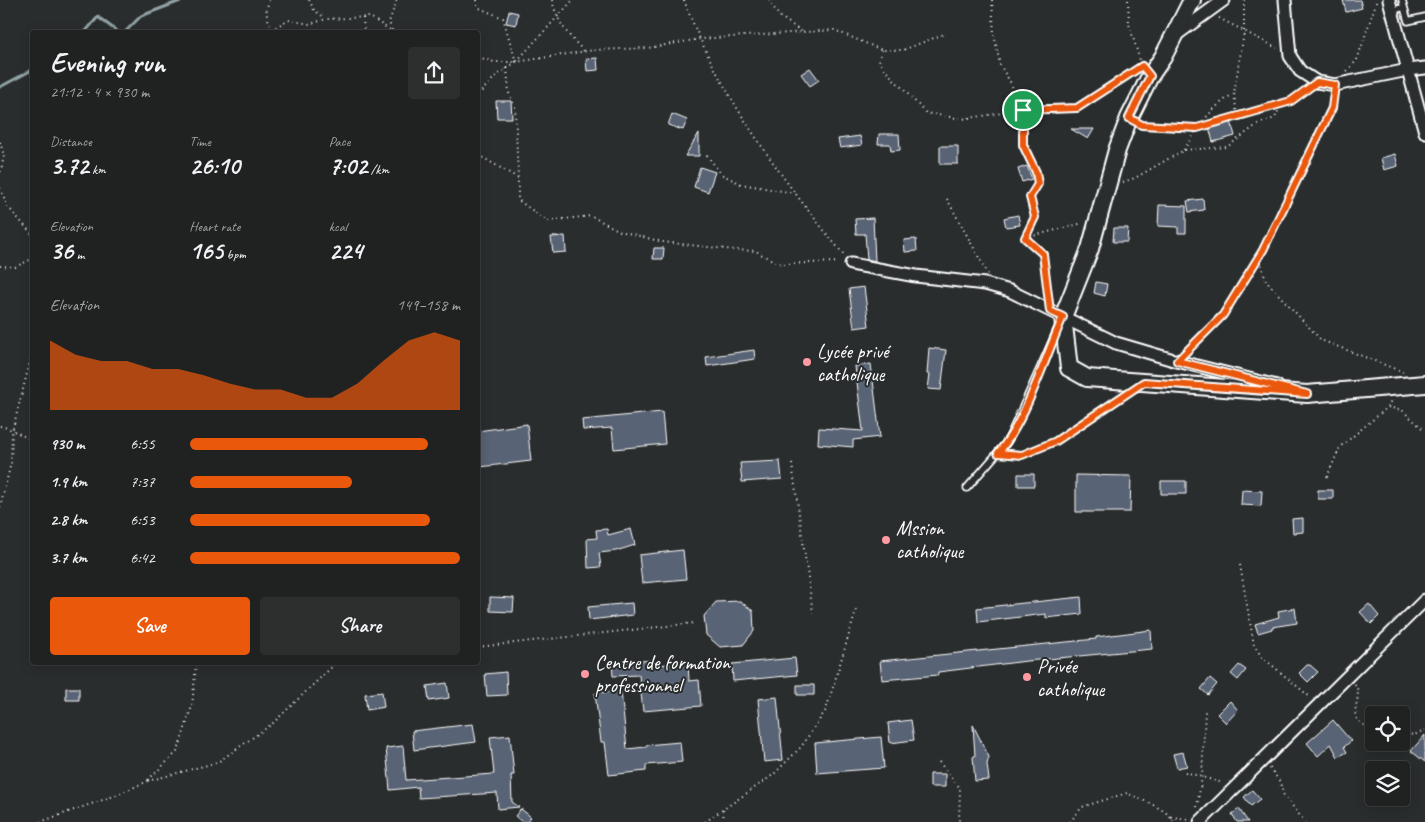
<!DOCTYPE html>
<html lang="en">
<head>
<meta charset="utf-8">
<style>
  :root { --surface:#202222; --page:#2d2f2f; --text:#f1f3f6; --muted:#a2a4a5; --line:#3d3f40; --accent:#ea580c }
  body { margin:0; font-family:Caveat,sans-serif; background:var(--page); color:var(--text); height:100vh; display:flex; flex-direction:column; font-size:19px; white-space:nowrap }
  * { box-sizing:border-box; margin:0 }
  p { font-size:16px; color:var(--muted) }
  .icon { flex:none; width:28px; height:28px; fill:none; stroke:currentColor; stroke-width:2; stroke-linecap:round; stroke-linejoin:round }
  .map { position:relative; flex:1; overflow:hidden }
  .details { position:absolute; left:30px; top:30px; width:450px; height:635px; display:flex; flex-direction:column; background:var(--surface); border-radius:5px; box-shadow:0 2px 12px #0003,0 0 0 1px var(--line) }
  .details>* { flex:none }
  .tools { position:absolute; left:1365px; top:706px; display:grid; gap:10px }
  .tools a { display:grid; place-items:center; width:45px; height:45px; border-radius:5px; background:var(--surface); box-shadow:0 2px 12px #0003,0 0 0 1px var(--line); font-size:25px }
  .pin { position:absolute; display:grid; place-items:center; width:42px; height:42px; color:#fff; margin:-21px; border:2px solid #fff; border-radius:50%; box-shadow:0 1px 5px #0007 }
  .round { display:grid; place-items:center; flex:none; width:52px; height:52px; border-radius:5px; background:var(--page) }
  .summary { display:flex; align-items:center; justify-content:space-between; height:85px; padding:0 20px }
  h1 { font-size:28px; font-weight:700; line-height:38px }
  .stats { display:grid; grid-template-columns:repeat(3,1fr); gap:8px; height:85px; padding:5px 20px }
  .stats div { display:grid; align-content:center }
  .stats b { font-size:25px; font-weight:700 }
  .stats small { font-size:14px; font-weight:400 }
  .stats p { font-size:14px }
  .chart { height:140px; padding:10px 20px }
  .chart p { display:flex; justify-content:space-between }
  .chart svg { width:100%; height:90px; margin-top:5px; fill:var(--accent); opacity:.7 }
  .button { display:flex; gap:10px; margin-top:auto; padding:10px 20px }
  .button a { flex:1; height:58px; border-radius:5px; background:var(--accent); color:#fff; font-size:20px; font-weight:700; line-height:58px; text-align:center }
  .button a+a { background:var(--page); color:var(--text) }
  ul { padding:0 20px; list-style:none; font-size:16px }
  li { display:grid; grid-template-columns:80px 60px 1fr; align-items:center; height:38px }
  li i { height:12px; border-radius:6px; background:var(--accent) }
  .map>svg:first-child { display:block }
  .lines { fill:none; stroke-linecap:round; stroke-linejoin:round }
  .stream { stroke:#91a3a5; stroke-width:3 }
  .building { fill:#596374; stroke:#fff }
  .lane-casing { stroke:#fff; stroke-width:9 }
  .street-casing { stroke:#fff; stroke-width:15 }
  .secondary-casing { stroke:#fff; stroke-width:20 }
  .path { stroke:#fff; stroke-width:2; stroke-dasharray:1 4; stroke-linecap:butt }
  .lane { stroke:#2a2d2e; stroke-width:5.5 }
  .street { stroke:#2a2d2e; stroke-width:11 }
  .secondary { stroke:#2a2d2e; stroke-width:16 }
  .route-casing { stroke:#fff; stroke-width:10 }
  .route { stroke:#ea580c; stroke-width:6 }
  .poi-dot { fill:#ff9aa2; stroke:#2a2d2e; stroke-width:2 }
  .labels { text-anchor:middle; dominant-baseline:central; stroke-width:4; stroke-linejoin:round; paint-order:stroke }
  .poi-label { font-size:20px; fill:#fff; stroke:#2a2d2e; text-anchor:start }
</style>
</head>
<body>
<div class="map">
<svg width="1425" height="822" viewBox="0 0 1425 822">
  <rect width="100%" height="100%" fill="#2a2d2e"/>
  <filter id="ink" filterUnits="userSpaceOnUse"><feTurbulence type="fractalNoise" baseFrequency=".02" numOctaves="2"/><feDisplacementMap in="SourceGraphic" scale="10" xChannelSelector="R" yChannelSelector="G"/><feConvolveMatrix kernelMatrix="1 2 1 2 8 2 1 2 1" color-interpolation-filters="sRGB"/></filter>
  <g filter="url(#ink)">
    <g class="lines">
      <path class="stream" d="M 85,32 L 98,17 L 118,32
        M 125,32 L 141,16 L 183,0
        M 0,87 L 32,70"/>
    </g>
    <path class="building" d="M 1343,0 L 1360,0 L 1362,8 L 1346,12 Z
      M 509,11 L 518,13 L 516,25 L 506,23 Z
      M 597,58 L 598,70 L 587,71 L 586,59 Z
      M 810,68 L 819,80 L 810,86 L 801,74 Z
      M 496,101 L 511,101 L 512,118 L 497,118 Z
      M 672,114 L 687,120 L 683,130 L 668,125 Z
      M 1231,121 L 1235,136 L 1213,142 L 1209,127 Z
      M 1071,129 L 1094,129 L 1088,139 Z
      M 699,133 L 699,156 L 685,156 Z
      M 879,134 L 899,134 L 900,150 L 891,151 L 890,144 L 878,144 Z
      M 860,136 L 862,145 L 840,148 L 838,139 Z
      M 940,146 L 958,146 L 958,164 L 940,164 Z
      M 1395,154 L 1398,166 L 1384,170 L 1381,158 Z
      M 1027,166 L 1032,179 L 1022,182 L 1018,169 Z
      M 700,167 L 715,172 L 708,192 L 694,187 Z
      M 1203,199 L 1204,210 L 1189,212 L 1187,201 Z
      M 1159,205 L 1186,206 L 1186,233 L 1178,233 L 1178,227 L 1158,226 Z
      M 1018,215 L 1020,225 L 1006,227 L 1004,218 Z
      M 873,218 L 875,261 L 867,259 L 865,234 L 856,234 L 855,219 Z
      M 1114,228 L 1128,228 L 1127,242 L 1113,242 Z
      M 565,236 L 566,252 L 553,253 L 551,237 Z
      M 916,239 L 917,251 L 905,252 L 904,240 Z
      M 654,248 L 664,248 L 663,259 L 653,259 Z
      M 1096,282 L 1107,284 L 1105,296 L 1094,293 Z
      M 864,287 L 869,326 L 854,328 L 849,289 Z
      M 929,348 L 946,350 L 941,390 L 928,389 L 930,374 L 927,374 Z
      M 754,350 L 755,359 L 707,366 L 706,357 Z
      M 871,364 L 880,437 L 853,440 L 853,447 L 818,444 L 819,428 L 863,431 L 855,366 Z
      M 662,412 L 665,444 L 614,449 L 612,428 L 583,430 L 582,420 Z
      M 527,424 L 531,461 L 480,467 L 478,431 Z
      M 780,461 L 782,479 L 742,482 L 740,463 Z
      M 1018,474 L 1034,474 L 1034,486 L 1018,486 Z
      M 1076,475 L 1131,476 L 1130,512 L 1076,512 Z
      M 1161,481 L 1186,481 L 1186,494 L 1161,494 Z
      M 1242,490 L 1262,491 L 1261,506 L 1241,505 Z
      M 1318,490 L 1333,490 L 1333,499 L 1318,499 Z
      M 1303,518 L 1303,532 L 1293,533 L 1292,519 Z
      M 607,529 L 608,535 L 631,529 L 635,545 L 616,551 L 599,553 L 601,567 L 588,568 L 587,539 L 597,538 L 596,530 Z
      M 683,550 L 686,579 L 642,583 L 639,555 Z
      M 490,597 L 514,598 L 513,612 L 490,611 Z
      M 1081,597 L 1082,614 L 1046,618 L 1046,614 L 978,622 L 977,608 Z
      M 740,601 L 753,611 L 754,631 L 743,645 L 720,647 L 706,635 L 704,616 L 716,602 Z
      M 632,603 L 633,615 L 589,620 L 588,607 Z
      M 1369,604 L 1379,616 L 1371,624 L 1360,612 Z
      M 1295,608 L 1297,623 L 1272,627 L 1272,629 L 1258,633 L 1255,624 L 1279,617 L 1278,611 Z
      M 1151,630 L 1152,649 L 1027,661 L 938,672 L 938,675 L 882,680 L 880,661 L 1096,639 L 1096,637 Z
      M 795,658 L 797,675 L 733,681 L 732,664 Z
      M 654,660 L 654,665 L 688,663 L 689,681 L 699,680 L 701,706 L 643,711 L 639,675 L 613,676 L 612,663 Z
      M 1239,665 L 1246,670 L 1238,680 L 1231,674 Z
      M 1307,665 L 1310,665 L 1318,672 L 1308,682 L 1299,673 Z
      M 506,672 L 507,695 L 487,696 L 485,674 Z
      M 1210,678 L 1217,684 L 1208,695 L 1201,689 Z
      M 447,683 L 449,698 L 429,701 L 427,686 Z
      M 797,685 L 814,685 L 814,695 L 797,695 Z
      M 66,688 L 79,688 L 79,700 L 66,700 Z
      M 621,691 L 627,749 L 646,747 L 646,745 L 680,742 L 682,762 L 646,765 L 646,771 L 609,775 L 605,742 L 601,742 L 595,693 Z
      M 382,692 L 384,707 L 367,710 L 365,694 Z
      M 777,697 L 783,760 L 764,762 L 758,699 Z
      M 1230,701 L 1238,710 L 1226,723 L 1217,714 Z
      M 911,720 L 914,740 L 890,743 L 888,723 Z
      M 1333,720 L 1351,741 L 1344,747 L 1347,752 L 1338,757 L 1331,744 L 1318,756 L 1307,743 Z
      M 473,724 L 476,742 L 414,750 L 412,731 Z
      M 973,725 L 989,757 L 987,764 L 989,780 L 975,781 L 973,757 L 975,756 Z
      M 510,735 L 514,775 L 511,775 L 512,802 L 519,807 L 498,809 L 497,793 L 419,798 L 418,787 L 390,790 L 386,748 L 403,746 L 406,780 L 494,774 L 490,737 Z
      M 1425,735 L 1425,762 L 1411,751 Z
      M 881,737 L 884,768 L 817,773 L 815,743 Z
      M 1183,752 L 1187,766 L 1177,768 L 1173,754 Z
      M 930,774 L 945,774 L 945,787 L 930,787 Z
      M 1252,790 L 1260,799 L 1251,806 L 1244,797 Z
      M 521,809 L 531,817 L 527,822 L 522,822 L 515,816 Z
      M 1239,809 L 1248,822 L 1237,822 L 1232,814 Z"/>
    <g class="lines">
      <g class="lane-casing">
        <path id="lane" d="M 1402,0 L 1404,7
          M 1392,11 L 1404,7 L 1408,21 L 1425,17
          M 967,488 L 1007,442 L 1059,326"/>
      </g>
      <g class="street-casing">
        <path id="street" d="M 1285,0 L 1290,56 L 1300,71 L 1317,82 L 1335,85 L 1408,70 L 1425,68
          M 1389,0 L 1425,132
          M 1176,35 L 1224,0
          M 851,264 L 916,276 L 985,284 L 1010,291 L 1116,343 L 1177,361 L 1277,386
          M 1200,822 L 1425,600"/>
      </g>
      <g class="secondary-casing">
        <path id="secondary" d="M 1192,0 L 1163,57 L 1150,76 L 1129,118 L 1117,150 L 1090,249 L 1063,317 L 1069,368 L 1087,378 L 1307,394 L 1425,384"/>
      </g>
      <path class="path" d="M 269,0 L 266,12 L 271,29
        M 309,0 L 314,10 L 325,18
        M 477,0 L 477,7 L 503,18 L 516,62
        M 552,0 C 558,24 567,34 584,51
        M 684,0 C 717,91 783,181 844,255
        M 769,0 L 779,16 L 804,33
        M 992,0 L 994,34 L 1000,65 L 1012,85 L 1014,98 L 1023,110 L 1023,145 L 1036,172 L 1038,184 L 1030,197 L 1035,217 L 1025,238 L 1043,254 L 1048,296
        M 1128,0 L 1129,24 L 1141,64
        M 1244,0 L 1244,33 L 1234,93 L 1237,116 L 1291,101 L 1307,89
        M 363,18 L 364,32
        M 1219,18 L 1277,48
        M 392,30 L 389,22 L 397,0
        M 267,32 L 288,20 L 310,24 L 326,19 L 370,17 L 393,32
        M 882,50 L 879,61 L 887,72 L 926,113 L 962,119 L 1023,110 L 1077,107 L 1137,69
        M 478,57 L 494,62 L 516,62 L 573,0
        M 507,68 L 509,93 L 515,107 L 518,177
        M 1347,71 L 1357,60 L 1377,0
        M 478,95 L 497,75 L 516,62 L 594,50 L 648,48 L 700,39 L 834,30 L 882,50 L 903,50 L 944,34
        M 1141,125 L 1197,127 L 1237,116
        M 0,142 L 4,156 L 0,174
        M 1184,150 C 1198,126 1210,109 1233,94
        M 478,155 L 518,178 L 518,200 L 547,221 L 591,216 L 620,231 L 663,242 L 735,250 L 756,251 L 764,256 L 781,264 L 839,262
        M 707,155 L 721,174 L 741,184 L 794,193
        M 1123,182 L 1135,178 L 1184,150 L 1227,147 L 1258,124 L 1275,118 L 1282,103
        M 0,188 L 8,207 L 32,234
        M 947,199 L 988,274
        M 1025,238 L 1083,223
        M 1259,255 L 1266,281 L 1321,340 L 1403,372
        M 0,266 L 15,267 L 32,259
        M 1187,351 L 1223,315 L 1259,255 L 1332,108 L 1334,96
        M 1388,407 L 1403,411 L 1422,428
        M 0,426 C 11,428 22,436 32,440
        M 1008,454 L 1022,455 L 1056,441 L 1126,394
        M 792,464 L 813,613
        M 1327,477 L 1340,447 L 1388,407 L 1391,400
        M 0,507 L 11,463 L 12,432 L 32,354
        M 1240,565 L 1254,645 L 1261,656 L 1310,697
        M 478,647 L 694,623
        M 1355,684 C 1366,700 1339,721 1374,728
        M 1401,733 L 1414,735 L 1425,730
        M 939,762 L 960,788 L 959,822
        M 1270,768 L 1280,782 L 1283,794 L 1305,822
        M 1185,772 L 1223,783
        M 148,780 L 178,751 L 192,706 L 196,665 L 198,662
        M 1197,807 L 1202,777 L 1205,711
        M 723,810 L 724,822
        M 1171,817 L 1188,819
        M 40,822 L 114,796 L 148,781 L 218,762 L 272,724 L 336,663 L 341,662
        M 705,822 L 773,775 L 801,747 L 826,710 L 857,608
        M 1070,822 L 1082,807 L 1127,793 C 1143,801 1164,807 1175,822"/>
      <use href="#lane" class="lane"/>
      <use href="#street" class="street"/>
      <use href="#secondary" class="secondary"/>
    </g>
  </g>
  <g class="lines" filter="url(#ink)">
    <g class="route-casing">
      <path id="route" d="M 1142,66 L 1150,76 L 1129,118 L 1142,125 L 1197,128 L 1291,101 L 1317,82 L 1335,85 L 1332,108 L 1263,250 L 1223,315 L 1177,361 L 1307,394 L 1144,382 L 1056,441 L 1022,455 L 998,453 C 1025,423 1046,355 1063,317 L 1050,311 L 1043,254 L 1025,238 L 1035,217 L 1030,197 L 1038,184 L 1036,172 L 1023,145 L 1023,110 L 1077,108 Z"/>
    </g>
    <use href="#route" class="route"/>
  </g>
  <g class="poi-dot">
    <circle cx="807" cy="362" r="5"/>
    <circle cx="886" cy="540" r="5"/>
    <circle cx="585" cy="674" r="5"/>
    <circle cx="1027" cy="677" r="5"/>
  </g>
  <g class="labels">
    <g class="poi-label">
      <text x="817" y="351">Lycée privé<tspan x="817" dy="23">catholique</tspan></text>
      <text x="896" y="528">Mssion<tspan x="896" dy="23">catholique</tspan></text>
      <text x="595" y="662">Centre de formation<tspan x="595" dy="23">professionnel</tspan></text>
      <text x="1037" y="666">Privée<tspan x="1037" dy="23">catholique</tspan></text>
    </g>
  </g>
</svg>
<div class="tools">
<a><svg class="icon" aria-label="locate" viewBox="0 0 24 24"><circle cx="12" cy="12" r="6"/><path d="M12 2v4M12 18v4M2 12h4M18 12h4"/></svg></a>
<a><svg class="icon" aria-label="layers" viewBox="0 0 24 24"><path d="M12 4l9 5-9 5-9-5zM3 14l9 5 9-5"/></svg></a>
</div>
<div class="pin" style="left:1023px;top:110px;background:#1e9e55"><svg class="icon" aria-label="arrive" viewBox="0 0 24 24"><path d="M6 21V4h12l-3 4 3 4H6"/></svg></div>
<section class="details">
<div class="summary"><div><h1>Evening run</h1><p>21:12 · 4 × 930 m</p></div><a class="round"><svg class="icon" aria-label="share" viewBox="0 0 24 24"><path d="M12 15V3M7 8l5-5 5 5M5 13v7h14v-7"/></svg></a></div>
<div class="stats">
<div><p>Distance</p><b>3.72<small> km</small></b></div>
<div><p>Time</p><b>26:10</b></div>
<div><p>Pace</p><b>7:02<small> /km</small></b></div>
</div>
<div class="stats">
<div><p>Elevation</p><b>36<small> m</small></b></div>
<div><p>Heart rate</p><b>165<small> bpm</small></b></div>
<div><p>kcal</p><b>224</b></div>
</div>
<div class="chart"><p><span>Elevation</span>149–158 m</p>
<svg viewBox="0 0 160 44" preserveAspectRatio="none"><path d="M0 44V10L10 17L20 20L30 20L40 24L50 24L60 27L70 31L80 34L90 34L100 38L110 38L120 31L130 20L140 10L150 6L160 10V44z"/></svg>
</div>
<ul>
<li><b>930 m</b>6:55<i style="width:88%"></i></li>
<li><b>1.9 km</b>7:37<i style="width:60%"></i></li>
<li><b>2.8 km</b>6:53<i style="width:89%"></i></li>
<li><b>3.7 km</b>6:42<i style="width:100%"></i></li>
</ul>
<div class="button"><a>Save</a><a>Share</a></div>
</section>
</div>
</body>
</html>
